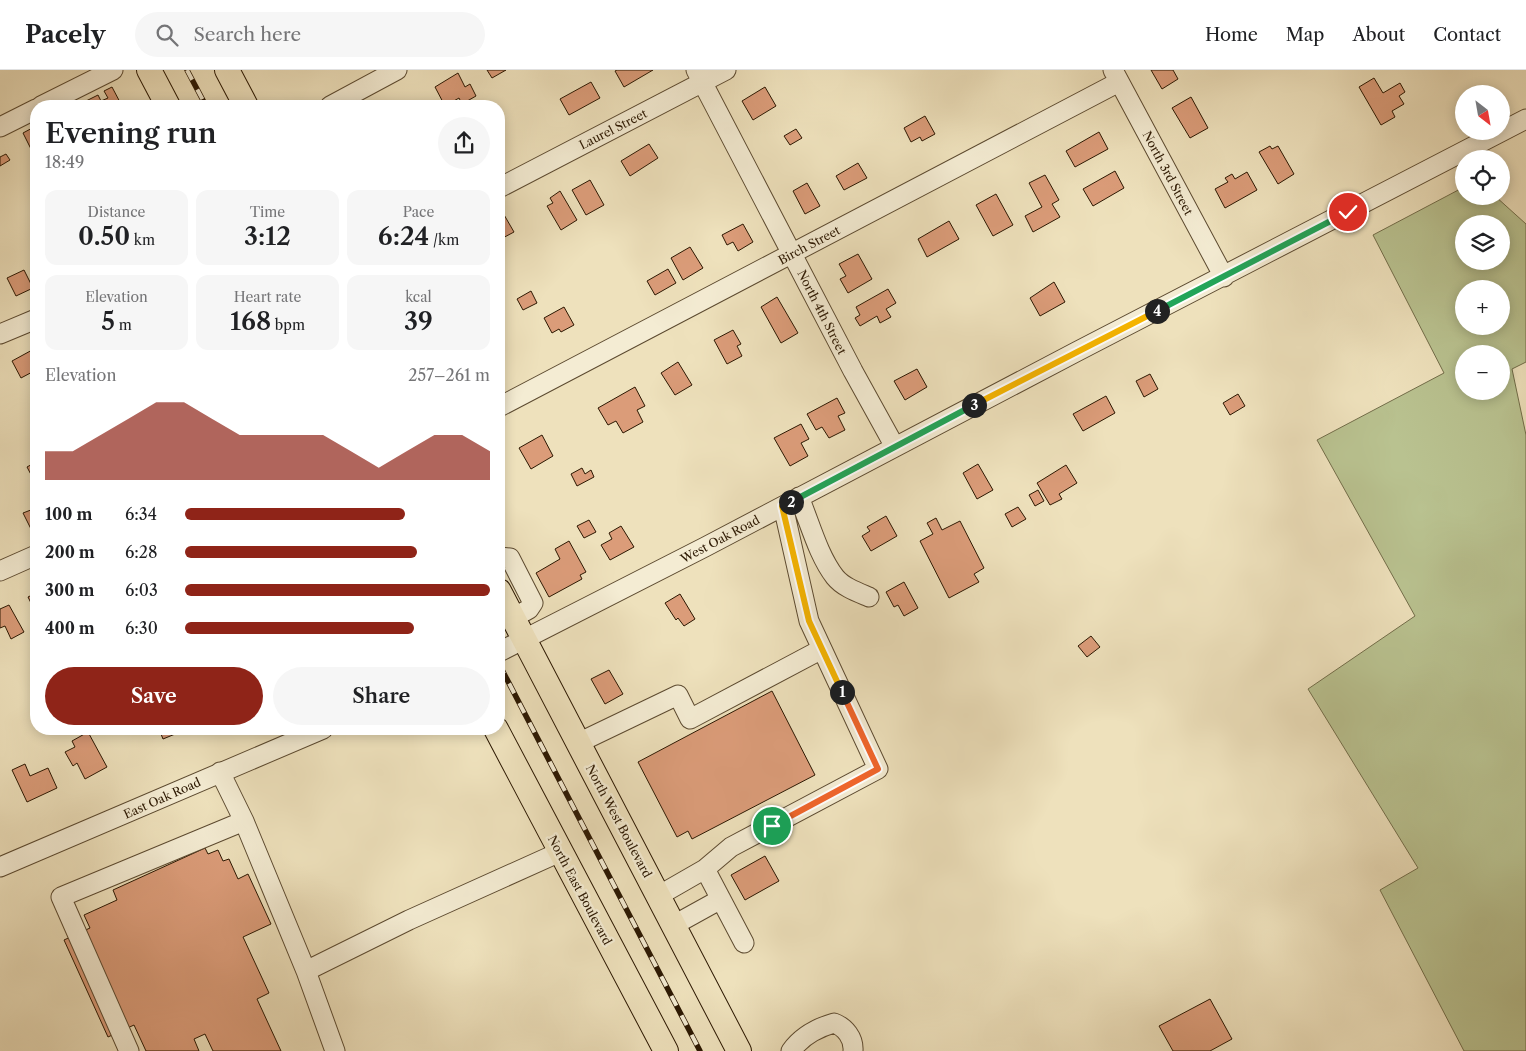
<!DOCTYPE html>
<html lang="en">
<head>
<meta charset="utf-8">
<style>
  :root { --surface:#fff; --page:#f6f6f6; --text:#202124; --muted:#757577; --line:#e0e0e0; --accent:#8f2418 }
  body { margin:0; font-family:"Libre Caslon Text",serif; background:var(--page); color:var(--text); height:100vh; display:flex; flex-direction:column; font-size:19px; white-space:nowrap }
  * { box-sizing:border-box; margin:0 }
  p { font-size:16px; color:var(--muted) }
  .icon { flex:none; width:28px; height:28px; fill:none; stroke:currentColor; stroke-width:2; stroke-linecap:round; stroke-linejoin:round }
  .map { position:relative; flex:1; overflow:hidden }
  .drawer { position:absolute; left:30px; top:30px; width:475px; height:635px; display:flex; flex-direction:column; background:var(--surface); border-radius:20px; box-shadow:0 2px 12px #0003 }
  .drawer>* { flex:none }
  .needle { width:32px; rotate:149deg }
  .controls { position:absolute; left:1455px; top:15px; display:grid; gap:10px }
  .controls a { display:grid; place-items:center; width:55px; height:55px; border-radius:50%; background:var(--surface); box-shadow:0 2px 12px #0003; font-size:25px }
  .pin { position:absolute; display:grid; place-items:center; width:42px; height:42px; color:#fff; margin:-21px; border:2px solid #fff; border-radius:50%; box-shadow:0 1px 5px #0007 }
  .km { position:absolute; width:25px; height:25px; margin:-12px; border-radius:50%; background:#222; color:#fff; font-size:14px; line-height:25px; text-align:center }
  .round { display:grid; place-items:center; flex:none; width:52px; height:52px; border-radius:26px; background:var(--page) }
  .head { display:flex; align-items:center; justify-content:space-between; height:85px; padding:0 15px }
  h1 { font-size:28px; font-weight:600; line-height:38px }
  .figures { display:grid; grid-template-columns:repeat(3,1fr); gap:8px; height:85px; padding:5px 15px }
  .figures div { display:grid; align-content:center; border-radius:12px; background:var(--page); text-align:center }
  .figures b { font-size:25px; font-weight:600 }
  .figures small { font-size:14px; font-weight:400 }
  .figures p { font-size:14px }
  .chart { height:140px; padding:10px 15px }
  .chart p { display:flex; justify-content:space-between }
  .chart svg { width:100%; height:90px; margin-top:5px; fill:var(--accent); opacity:.7 }
  .cta { display:flex; gap:10px; margin-top:auto; padding:10px 15px }
  .cta a { flex:1; height:58px; border-radius:30px; background:var(--accent); color:#fff; font-size:20px; font-weight:600; line-height:58px; text-align:center }
  .cta a+a { background:var(--page); color:var(--text) }
  ul { padding:0 15px; list-style:none; font-size:16px }
  li { display:grid; grid-template-columns:80px 60px 1fr; align-items:center; height:38px }
  li i { height:12px; border-radius:6px; background:var(--accent) }
  header { display:flex; align-items:center; gap:30px; box-sizing:border-box; height:70px; padding:0 25px; background:var(--surface); border-bottom:1px solid var(--line) }
  header strong { font-size:24px }
  nav { display:flex; gap:28px; margin-inline-start:auto; font-size:18px }
  .search { width:350px; height:45px; background:var(--page); display:flex; align-items:center; gap:12px; box-sizing:border-box; padding:0 18px; border-radius:28px; color:var(--muted); font-size:19px }
  .map>svg:first-child { display:block }
  .green { fill:#b9c290; stroke:#726d49; fill-rule:evenodd }
  .building { fill:#db9c79; stroke:#2c1802 }
  .lines { fill:none; stroke-linecap:round; stroke-linejoin:round }
  .minor-casing { stroke:#5c4a30; stroke-width:21 }
  .major-casing { stroke:#2c1802; stroke-width:26 }
  .minor { stroke:#f4ecd3; stroke-width:19 }
  .major { stroke:#eee1bc; stroke-width:24 }
  .rail-casing { stroke:#2c1802; stroke-width:5.5 }
  .rail { stroke:#f4ecd3; stroke-width:4; stroke-dasharray:11; stroke-linecap:butt }
  .split-1-casing { stroke:#fff; stroke-width:10 }
  .split-2-casing { stroke:#fff; stroke-width:10 }
  .split-3-casing { stroke:#fff; stroke-width:10 }
  .split-4-casing { stroke:#fff; stroke-width:10 }
  .split-5-casing { stroke:#fff; stroke-width:10 }
  .split-1 { stroke:#f0652b; stroke-width:6 }
  .split-2 { stroke:#f5b400; stroke-width:6 }
  .split-3 { stroke:#22a559; stroke-width:6 }
  .split-4 { stroke:#f5b400; stroke-width:6 }
  .split-5 { stroke:#22a559; stroke-width:6 }
  .labels { text-anchor:middle; dominant-baseline:central; stroke-width:4.5; stroke-linejoin:round; paint-order:stroke }
  .street-label { font-size:12px; fill:#2c1802; stroke:#f4ecd3 }
</style>
</head>
<body>
<header>
<strong>Pacely</strong>
<div class="search"><svg class="icon" aria-label="search" viewBox="0 0 24 24"><circle cx="10" cy="10" r="6"/><path d="M15 15l6 6"/></svg>Search here</div>
<nav><a>Home</a><a>Map</a><a>About</a><a>Contact</a></nav>
</header>
<div class="map">
<svg width="1526" height="981" viewBox="0 0 1526 981">
  <rect width="100%" height="100%" fill="#eee1bc"/>
  <filter id="stains"><feTurbulence type="fractalNoise" baseFrequency=".004" numOctaves="4"/><feColorMatrix values="0 0 0 0 .2 0 0 0 0 .09 0 0 0 0 .02 0 0 0 .5 -.17"/></filter>
  <radialGradient id="worn" r=".72"><stop offset=".6" stop-color="#630" stop-opacity="0"/><stop offset="1" stop-color="#630" stop-opacity=".3"/></radialGradient>
  <path class="green" d="M 1464,117 L 1464,126 L 1495,126 L 1526,154 L 1526,292 L 1512,299 L 1526,365 L 1526,981 L 1464,981 L 1380,820 L 1418,798 L 1308,619 L 1415,546 L 1317,370 L 1444,303 L 1373,165 ZM 1464,154 L 1501,154 L 1501,191 L 1464,191 ZM 1464,219 L 1501,219 L 1501,256 L 1464,256 ZM 1464,284 L 1501,284 L 1501,321 L 1464,321 Z"/>
  <path class="building" d="M 487,0 L 506,0 L 492,8 Z
    M 617,0 L 653,0 L 624,17 L 615,1 Z
    M 1151,0 L 1173,0 L 1178,9 L 1162,19 Z
    M 458,3 L 465,17 L 470,14 L 476,26 L 462,34 L 459,28 L 445,36 L 435,17 Z
    M 1374,8 L 1383,23 L 1400,13 L 1405,22 L 1399,26 L 1404,34 L 1392,41 L 1395,47 L 1381,55 L 1359,17 Z
    M 591,12 L 600,28 L 569,45 L 560,29 Z
    M 112,17 L 122,36 L 76,36 L 98,25 L 101,31 L 108,28 L 104,21 Z
    M 765,17 L 776,36 L 753,50 L 742,31 Z
    M 1191,27 L 1208,58 L 1190,68 L 1172,38 Z
    M 925,46 L 935,64 L 922,71 L 920,67 L 911,72 L 904,58 Z
    M 36,56 L 36,84 L 34,85 L 23,63 Z
    M 796,59 L 802,68 L 790,75 L 784,66 Z
    M 1099,62 L 1108,79 L 1075,97 L 1066,81 Z
    M 649,74 L 658,88 L 630,106 L 621,91 Z
    M 1270,76 L 1272,79 L 1278,76 L 1294,104 L 1278,114 L 1259,82 Z
    M 6,84 L 10,90 L 0,96 L 0,87 Z
    M 858,93 L 867,108 L 844,120 L 836,106 Z
    M 1115,101 L 1124,118 L 1093,136 L 1083,119 Z
    M 1247,102 L 1257,120 L 1225,138 L 1215,119 L 1228,112 L 1225,108 L 1232,104 L 1235,109 Z
    M 1045,105 L 1059,130 L 1052,134 L 1060,147 L 1033,162 L 1025,146 L 1042,137 L 1029,113 Z
    M 590,110 L 604,135 L 586,145 L 572,120 Z
    M 807,113 L 820,136 L 805,144 L 793,121 Z
    M 560,121 L 577,150 L 561,160 L 547,136 L 553,133 L 550,128 Z
    M 996,124 L 1013,155 L 993,166 L 976,135 Z
    M 503,143 L 514,162 L 499,170 L 499,146 Z
    M 949,151 L 959,169 L 927,187 L 918,169 Z
    M 743,154 L 753,172 L 738,181 L 733,172 L 727,175 L 722,165 Z
    M 690,177 L 703,198 L 683,210 L 671,188 Z
    M 858,184 L 872,209 L 848,223 L 840,209 L 846,206 L 839,194 Z
    M 668,199 L 676,213 L 655,225 L 647,211 Z
    M 24,200 L 33,218 L 16,226 L 7,208 Z
    M 1054,212 L 1065,232 L 1040,246 L 1030,228 Z
    M 888,219 L 896,233 L 886,239 L 891,247 L 880,253 L 877,246 L 860,256 L 855,248 L 860,245 L 856,237 Z
    M 531,221 L 537,233 L 523,240 L 517,229 Z
    M 777,227 L 798,263 L 781,273 L 761,237 Z
    M 564,237 L 574,255 L 561,262 L 559,259 L 552,263 L 544,248 Z
    M 733,260 L 741,274 L 737,276 L 742,286 L 727,294 L 714,270 Z
    M 34,279 L 36,283 L 36,300 L 21,308 L 12,291 Z
    M 678,292 L 692,315 L 675,325 L 661,303 Z
    M 917,299 L 927,317 L 905,330 L 894,311 Z
    M 1150,304 L 1158,319 L 1144,327 L 1136,311 Z
    M 635,317 L 645,336 L 637,340 L 643,352 L 623,363 L 616,351 L 608,355 L 598,338 Z
    M 1238,324 L 1245,336 L 1230,345 L 1223,333 Z
    M 1106,326 L 1115,343 L 1083,361 L 1073,344 Z
    M 837,328 L 845,343 L 838,346 L 845,360 L 829,368 L 822,357 L 816,360 L 807,344 Z
    M 801,354 L 809,369 L 801,373 L 808,386 L 790,396 L 774,368 Z
    M 542,365 L 553,386 L 531,399 L 519,378 Z
    M 36,392 L 36,414 L 27,397 Z
    M 978,394 L 993,420 L 977,429 L 963,403 Z
    M 1066,395 L 1077,413 L 1059,424 L 1062,429 L 1050,435 L 1037,413 Z
    M 582,398 L 585,404 L 591,400 L 594,407 L 577,416 L 571,404 Z
    M 1038,420 L 1044,431 L 1035,436 L 1029,425 Z
    M 1018,437 L 1026,449 L 1012,457 L 1005,444 Z
    M 36,438 L 36,457 L 31,459 L 23,443 Z
    M 886,446 L 897,466 L 871,481 L 862,466 L 870,461 L 867,457 Z
    M 936,448 L 942,460 L 960,451 L 984,498 L 974,504 L 979,512 L 949,528 L 920,471 L 933,464 L 927,453 Z
    M 589,450 L 596,462 L 584,468 L 577,456 Z
    M 621,456 L 634,477 L 610,490 L 601,475 L 612,469 L 609,463 Z
    M 569,471 L 586,502 L 580,505 L 582,509 L 549,527 L 536,503 L 560,489 L 555,479 Z
    M 904,512 L 918,538 L 904,546 L 898,535 L 894,537 L 886,522 Z
    M 36,523 L 36,543 L 28,527 Z
    M 680,524 L 695,549 L 684,556 L 678,548 L 676,550 L 665,533 Z
    M 9,535 L 24,562 L 11,569 L 5,556 L 0,558 L 0,539 Z
    M 1091,566 L 1100,577 L 1087,587 L 1078,576 Z
    M 609,600 L 623,624 L 605,634 L 591,609 Z
    M 772,621 L 815,705 L 692,769 L 688,761 L 677,767 L 638,692 Z
    M 159,659 L 179,659 L 180,662 L 163,669 Z
    M 88,662 L 107,697 L 85,709 L 77,693 L 73,696 L 65,682 L 75,677 L 72,671 Z
    M 25,694 L 30,706 L 48,698 L 57,718 L 27,732 L 12,700 Z
    M 205,778 L 208,784 L 218,780 L 223,791 L 229,789 L 238,809 L 248,804 L 271,854 L 243,867 L 269,923 L 257,929 L 281,981 L 213,981 L 205,964 L 194,969 L 199,981 L 146,981 L 134,955 L 108,967 L 64,870 L 90,858 L 84,845 L 117,830 L 113,820 Z
    M 765,786 L 779,811 L 745,830 L 731,805 Z
    M 1210,929 L 1232,969 L 1210,981 L 1173,981 L 1159,956 Z"/>
  <g class="lines">
    <g class="minor-casing">
      <path id="minor" d="M 696,0 L 853,301 L 895,377
        M 1113,0 L 1224,207
        M 41,36 L 113,0
        M 330,36 L 397,0
        M 0,57 L 36,39
        M 499,118 L 726,0
        M 0,264 L 36,249
        M 499,337 L 1119,12
        M 799,427 C 810,453 818,485 835,507 C 843,517 857,522 869,527
        M 499,487 L 510,488 L 533,533 L 529,539 L 513,548
        M 0,501 L 36,485
        M 499,582 L 705,477 L 1076,282 L 1526,49
        M 578,673 L 678,625 L 690,649 L 822,579
        M 220,702 L 244,751 L 306,901 L 409,850 L 560,782
        M 0,797 L 323,659
        M 705,799 L 744,873
        M 658,826 L 705,799 L 731,777 L 878,699 L 809,551 L 783,436
        M 674,855 L 721,829
        M 306,901 L 335,981
        M 129,981 L 61,827 L 244,751
        M 791,981 C 801,967 817,958 834,953 C 845,957 854,968 853,981"/>
    </g>
    <g class="major-casing">
      <path id="major" d="M 149,0 L 168,36
        M 227,0 L 246,36
        M 499,521 L 739,981
        M 496,659 L 666,981"/>
    </g>
    <use href="#minor" class="minor"/>
    <use href="#major" class="major"/>
    <g class="rail-casing">
      <path id="rail" d="M 187,0 L 206,36
        M 499,594 L 700,981"/>
    </g>
    <use href="#rail" class="rail"/>
  </g>
  <g class="lines">
    <g class="split-1-casing">
      <path id="split-1" d="M 772,756 L 878,699 L 842,622"/>
    </g>
    <g class="split-2-casing">
      <path id="split-2" d="M 791,432 L 782,436 L 809,551 L 842,622"/>
    </g>
    <g class="split-3-casing">
      <path id="split-3" d="M 791,432 L 974,335"/>
    </g>
    <g class="split-4-casing">
      <path id="split-4" d="M 974,335 L 1157,241"/>
    </g>
    <g class="split-5-casing">
      <path id="split-5" d="M 1157,241 L 1348,142"/>
    </g>
    <use href="#split-1" class="split-1"/>
    <use href="#split-2" class="split-2"/>
    <use href="#split-3" class="split-3"/>
    <use href="#split-4" class="split-4"/>
    <use href="#split-5" class="split-5"/>
  </g>
  <g class="labels">
    <g class="street-label">
      <text transform="translate(613 59) rotate(-27)">Laurel Street</text>
      <text transform="translate(1168 103) rotate(62)">North 3rd Street</text>
      <text transform="translate(809 175) rotate(-28)">Birch Street</text>
      <text transform="translate(822 242) rotate(63)">North 4th Street</text>
      <text transform="translate(720 469) rotate(-28)">West Oak Road</text>
      <text transform="translate(162 728) rotate(-24)">East Oak Road</text>
      <text transform="translate(619 751) rotate(62)">North West Boulevard</text>
      <text transform="translate(580 820) rotate(62)">North East Boulevard</text>
    </g>
  </g>
  <rect width="100%" height="100%" filter="url(#stains)"/>
  <rect width="100%" height="100%" fill="url(#worn)"/>
</svg>
<div class="controls">
<a><svg class="needle" viewBox="-14 -14 28 28"><path d="M0-13l5 13h-10z" fill="#e53935"/><path d="M0 13l5-13h-10z" fill="#757577"/></svg></a>
<a><svg class="icon" aria-label="locate" viewBox="0 0 24 24"><circle cx="12" cy="12" r="6"/><path d="M12 2v4M12 18v4M2 12h4M18 12h4"/></svg></a>
<a><svg class="icon" aria-label="layers" viewBox="0 0 24 24"><path d="M12 4l9 5-9 5-9-5zM3 14l9 5 9-5"/></svg></a>
<a>+</a>
<a>−</a>
</div>
<div class="pin" style="left:772px;top:756px;background:#1e9e55"><svg class="icon" aria-label="arrive" viewBox="0 0 24 24"><path d="M6 21V4h12l-3 4 3 4H6"/></svg></div>
<div class="pin" style="left:1348px;top:142px;background:#d93025"><svg class="icon" aria-label="check" viewBox="0 0 24 24"><path d="M5 12l5 5 9-10"/></svg></div>
<b class="km" style="left:842px;top:622px">1</b>
<b class="km" style="left:791px;top:432px">2</b>
<b class="km" style="left:974px;top:335px">3</b>
<b class="km" style="left:1157px;top:241px">4</b>
<section class="drawer">
<div class="head"><div><h1>Evening run</h1><p>18:49</p></div><a class="round"><svg class="icon" aria-label="share" viewBox="0 0 24 24"><path d="M12 15V3M7 8l5-5 5 5M5 13v7h14v-7"/></svg></a></div>
<div class="figures">
<div><p>Distance</p><b>0.50<small> km</small></b></div>
<div><p>Time</p><b>3:12</b></div>
<div><p>Pace</p><b>6:24<small> /km</small></b></div>
</div>
<div class="figures">
<div><p>Elevation</p><b>5<small> m</small></b></div>
<div><p>Heart rate</p><b>168<small> bpm</small></b></div>
<div><p>kcal</p><b>39</b></div>
</div>
<div class="chart"><p><span>Elevation</span>257–261 m</p>
<svg viewBox="0 0 160 44" preserveAspectRatio="none"><path d="M0 44V30L10 30L20 22L30 14L40 6L50 6L60 14L70 22L80 22L90 22L100 22L110 30L120 38L130 30L140 22L150 22L160 30V44z"/></svg>
</div>
<ul>
<li><b>100 m</b>6:34<i style="width:72%"></i></li>
<li><b>200 m</b>6:28<i style="width:76%"></i></li>
<li><b>300 m</b>6:03<i style="width:100%"></i></li>
<li><b>400 m</b>6:30<i style="width:75%"></i></li>
</ul>
<div class="cta"><a>Save</a><a>Share</a></div>
</section>
</div>
</body>
</html>
